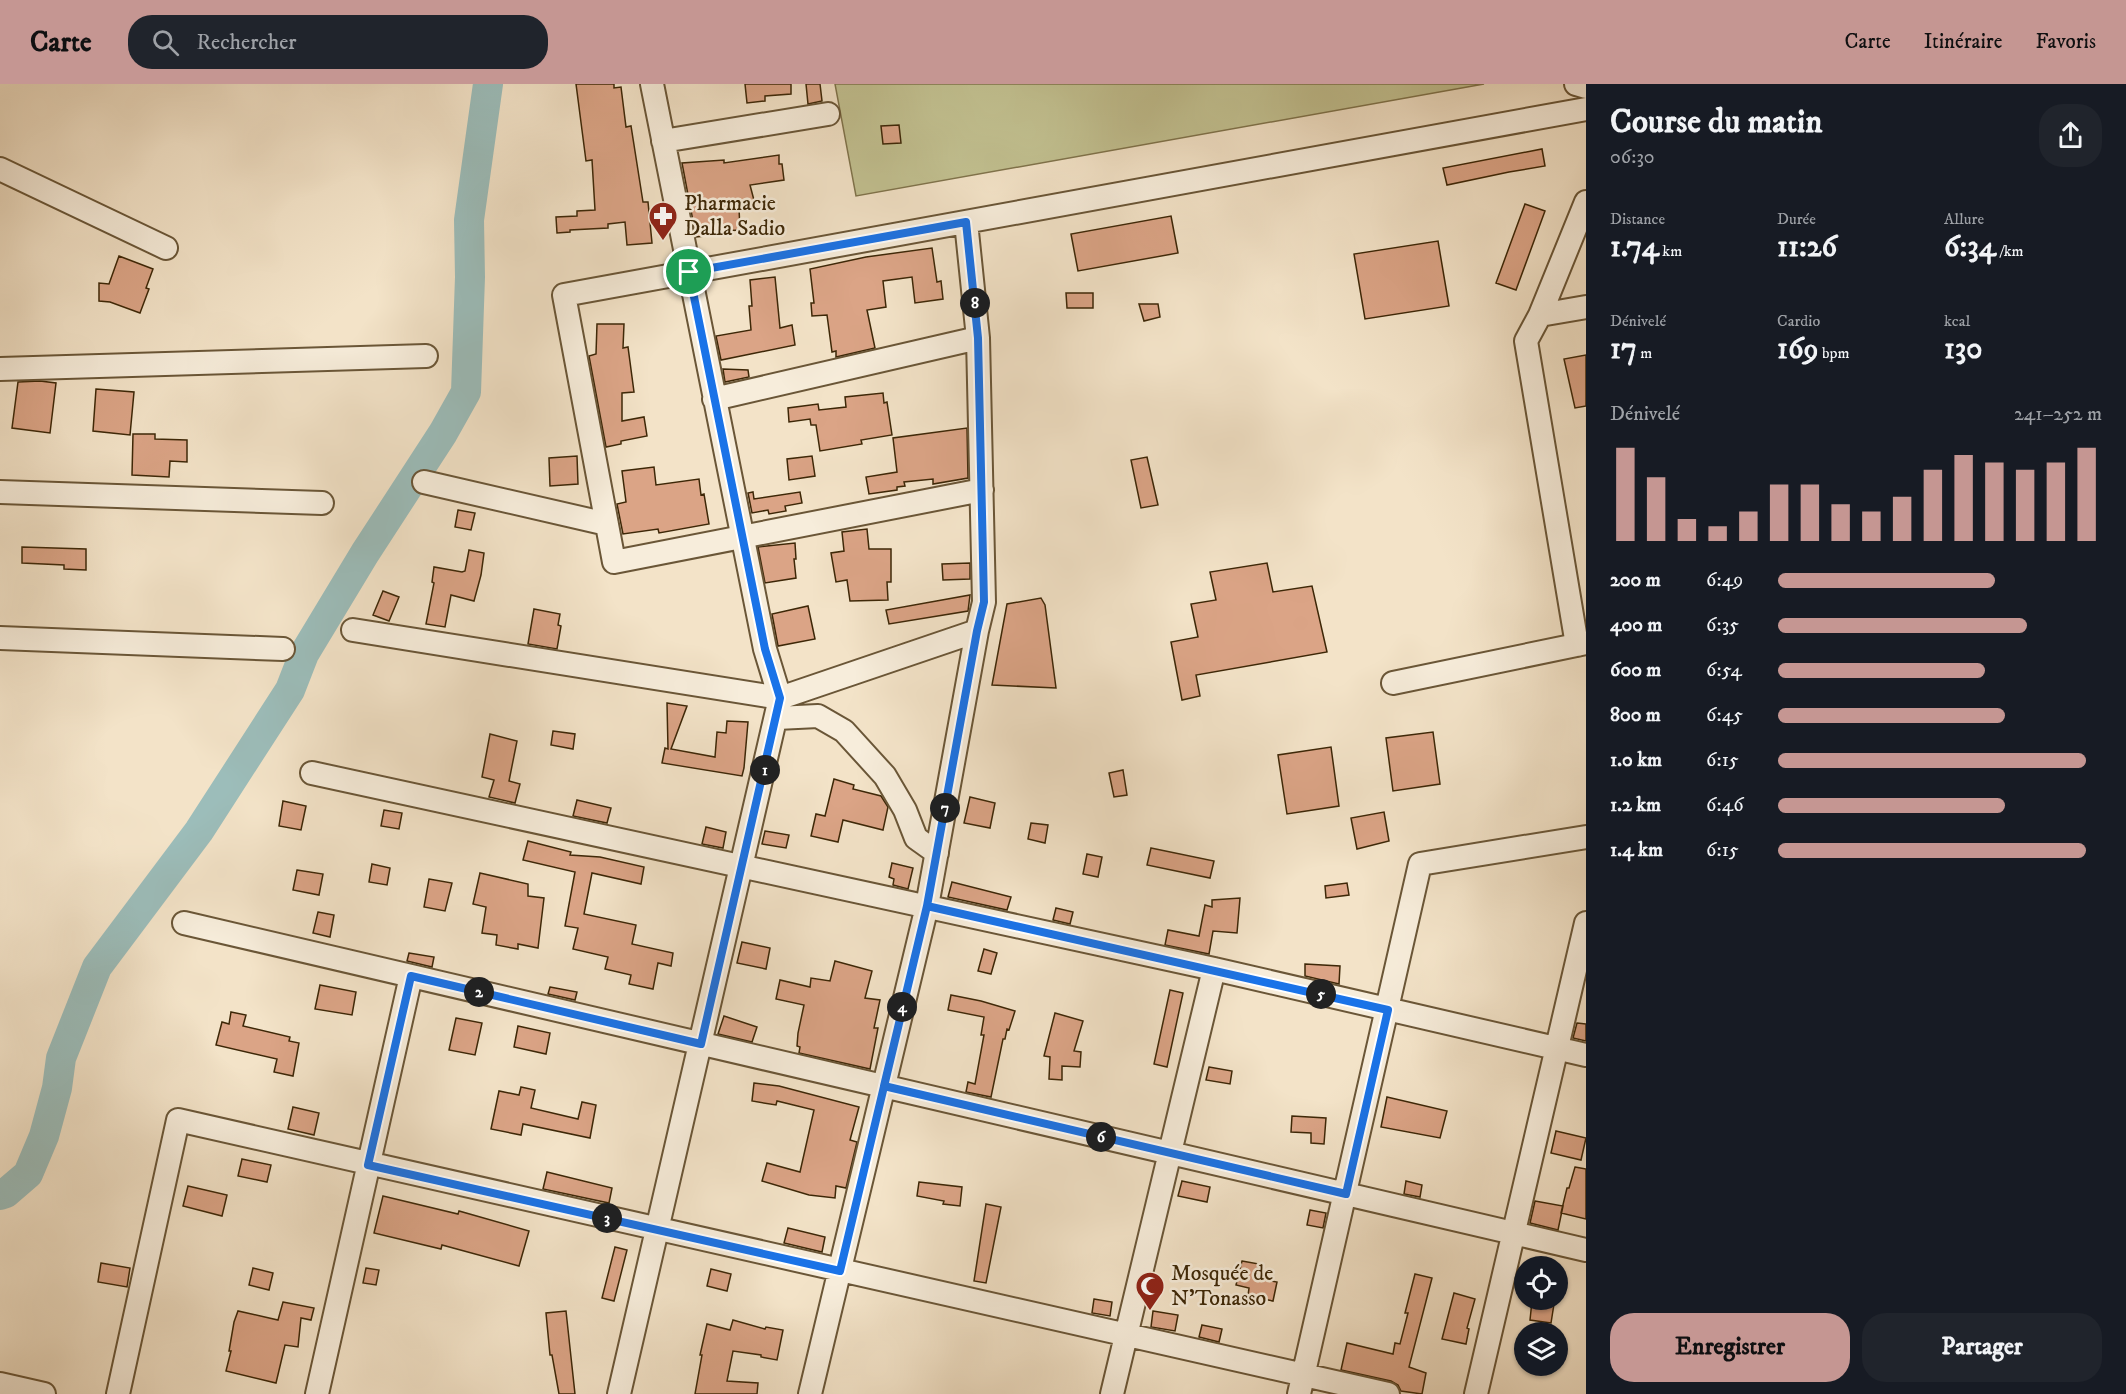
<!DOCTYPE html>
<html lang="fr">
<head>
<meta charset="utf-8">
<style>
  :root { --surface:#171b24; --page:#20242c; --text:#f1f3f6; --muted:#9ea1a6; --accent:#c59692 }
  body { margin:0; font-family:"IM FELL DW Pica",serif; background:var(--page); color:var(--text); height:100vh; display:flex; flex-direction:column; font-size:22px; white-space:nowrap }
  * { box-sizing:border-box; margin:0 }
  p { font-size:20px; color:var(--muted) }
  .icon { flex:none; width:33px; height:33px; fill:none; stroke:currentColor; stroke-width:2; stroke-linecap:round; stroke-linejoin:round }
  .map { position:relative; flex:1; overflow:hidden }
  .drawer { display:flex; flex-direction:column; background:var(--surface); width:540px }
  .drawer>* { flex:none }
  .fabs { position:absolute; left:1514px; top:1172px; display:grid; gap:12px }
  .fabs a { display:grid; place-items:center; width:54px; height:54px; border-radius:50%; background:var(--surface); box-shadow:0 2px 4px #0004; font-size:30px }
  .pin { position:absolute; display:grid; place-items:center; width:51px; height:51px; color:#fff; margin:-26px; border:3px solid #fff; border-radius:50%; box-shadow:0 2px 6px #0007 }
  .km { position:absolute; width:30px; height:30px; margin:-15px; border-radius:50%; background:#222; color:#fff; font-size:16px; line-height:30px; text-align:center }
  .round { display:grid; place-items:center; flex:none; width:63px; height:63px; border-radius:24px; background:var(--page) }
  .summary { display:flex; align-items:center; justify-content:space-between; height:102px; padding:0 24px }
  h1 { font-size:33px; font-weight:800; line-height:45px }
  .stats { display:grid; grid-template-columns:repeat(3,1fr); gap:9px; height:102px; padding:6px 24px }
  .stats div { display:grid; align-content:center }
  .stats b { font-size:30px; font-weight:800 }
  .stats small { font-size:16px; font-weight:400 }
  .stats p { font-size:16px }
  .chart { height:168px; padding:12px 24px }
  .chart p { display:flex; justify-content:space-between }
  .chart svg { width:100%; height:108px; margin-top:6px; stroke:var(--accent); stroke-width:6 }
  .action { display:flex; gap:12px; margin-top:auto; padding:12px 24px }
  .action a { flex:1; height:69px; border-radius:24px; background:var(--accent); color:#111; font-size:24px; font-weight:800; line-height:69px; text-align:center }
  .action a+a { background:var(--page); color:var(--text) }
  ul { padding:0 24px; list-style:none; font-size:20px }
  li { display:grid; grid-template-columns:96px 72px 1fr; align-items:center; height:45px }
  li i { height:15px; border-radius:8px; background:var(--accent) }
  header { display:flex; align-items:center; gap:36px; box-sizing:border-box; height:84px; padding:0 30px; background:var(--accent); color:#111 }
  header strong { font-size:28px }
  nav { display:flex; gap:33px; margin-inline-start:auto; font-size:21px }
  .search { width:420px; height:54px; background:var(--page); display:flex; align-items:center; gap:15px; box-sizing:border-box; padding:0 21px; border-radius:24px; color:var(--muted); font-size:22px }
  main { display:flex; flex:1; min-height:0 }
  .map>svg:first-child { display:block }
  .green { fill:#c2c191; stroke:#80744c; stroke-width:1.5 }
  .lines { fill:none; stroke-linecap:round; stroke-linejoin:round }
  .river { stroke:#9cbdba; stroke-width:30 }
  .building { fill:#dba486; stroke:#3d2707; stroke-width:1.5 }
  .minor-casing { stroke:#6a5637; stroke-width:26 }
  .minor { stroke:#f7eddb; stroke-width:22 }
  .route-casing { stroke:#fff; stroke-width:12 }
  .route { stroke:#1a73e8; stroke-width:8 }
  .labels { text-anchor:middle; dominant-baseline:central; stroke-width:5; stroke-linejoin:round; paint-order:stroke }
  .poi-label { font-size:22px; fill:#3d2707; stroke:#f7eddb; text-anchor:start }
</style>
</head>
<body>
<header>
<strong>Carte</strong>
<div class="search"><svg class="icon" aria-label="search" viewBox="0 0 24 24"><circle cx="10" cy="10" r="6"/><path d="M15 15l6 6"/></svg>Rechercher</div>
<nav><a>Carte</a><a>Itinéraire</a><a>Favoris</a></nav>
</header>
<main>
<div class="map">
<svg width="1586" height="1310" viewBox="0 0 1586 1310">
  <rect width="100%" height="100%" fill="#f3e3c8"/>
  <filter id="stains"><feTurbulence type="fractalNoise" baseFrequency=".00333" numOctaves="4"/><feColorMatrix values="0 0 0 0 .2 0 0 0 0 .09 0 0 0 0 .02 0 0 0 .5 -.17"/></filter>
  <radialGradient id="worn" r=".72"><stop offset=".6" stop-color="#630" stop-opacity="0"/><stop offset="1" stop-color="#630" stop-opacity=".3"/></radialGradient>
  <path class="green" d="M 835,0 L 1484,0 L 856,112 Z"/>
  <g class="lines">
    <path class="river" d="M 0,1111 L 6,1109 L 28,1090 L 44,1052 L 57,1004 L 61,974 L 97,883 L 199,747 L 290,606 L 304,570 L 365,469 L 443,349 L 466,308 L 470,193 L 469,136 L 488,0"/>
  </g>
  <path class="building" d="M 576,0 L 614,0 L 614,4 L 621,3 L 626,43 L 631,42 L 643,118 L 648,118 L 652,159 L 627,161 L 625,138 L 608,140 L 608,144 L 570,146 L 570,148 L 557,149 L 556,133 L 577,132 L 577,127 L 595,126 L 592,76 L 586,77 Z
    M 745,0 L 791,0 L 791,10 L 765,12 L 765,17 L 747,19 Z
    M 806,0 L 820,0 L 822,17 L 808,20 Z
    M 899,41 L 901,59 L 883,60 L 881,42 Z
    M 1542,65 L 1545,82 L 1509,88 L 1447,101 L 1443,84 Z
    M 779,71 L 779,80 L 782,80 L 784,96 L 750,101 L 755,120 L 739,124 L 740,146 L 704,148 L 705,152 L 696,153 L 682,79 L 724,76 L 724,79 Z
    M 1525,120 L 1545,127 L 1516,206 L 1496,199 Z
    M 1171,132 L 1178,169 L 1078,187 L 1071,150 Z
    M 1438,157 L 1449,222 L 1365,235 L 1354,170 Z
    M 932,164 L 937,198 L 941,197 L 943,215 L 915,219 L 912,193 L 883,197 L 886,223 L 867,226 L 875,264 L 836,273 L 836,267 L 832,268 L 827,231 L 812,232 L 811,219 L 814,219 L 810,185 L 866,173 Z
    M 119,172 L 153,185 L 146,204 L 149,205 L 140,229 L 110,218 L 99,217 L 99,199 L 109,200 Z
    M 775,193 L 780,244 L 792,241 L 795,261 L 721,276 L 716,252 L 751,246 L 749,222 L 752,222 L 750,196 Z
    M 1066,209 L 1093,209 L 1093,224 L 1067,224 Z
    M 1139,220 L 1158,220 L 1160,233 L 1144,237 Z
    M 597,240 L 624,240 L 623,264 L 628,263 L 634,308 L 622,309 L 622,337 L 644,333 L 647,352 L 621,357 L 621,360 L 606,363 L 589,272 L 596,270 Z
    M 1586,271 L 1586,322 L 1575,324 L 1564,275 Z
    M 723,285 L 748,286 L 749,293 L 725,298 Z
    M 40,297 L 56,299 L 50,349 L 12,344 L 18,298 Z
    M 96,305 L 134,308 L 130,351 L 93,347 Z
    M 883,309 L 884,319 L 887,318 L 892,351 L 861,356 L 862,360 L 820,367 L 816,341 L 811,341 L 810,335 L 789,338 L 788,324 L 818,320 L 819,326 L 846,323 L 845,313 Z
    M 967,344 L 968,394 L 933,400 L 933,395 L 904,398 L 905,402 L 897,403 L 897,406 L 869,410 L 866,393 L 897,388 L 893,354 Z
    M 133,350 L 155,350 L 155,355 L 187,356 L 187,378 L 170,377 L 169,393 L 132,391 Z
    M 577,372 L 578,400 L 550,402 L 549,374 Z
    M 812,372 L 815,392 L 789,396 L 787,375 Z
    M 1147,373 L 1158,421 L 1141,424 L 1131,376 Z
    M 654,383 L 656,401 L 699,395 L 701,411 L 704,410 L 709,440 L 659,449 L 658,445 L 623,450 L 617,420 L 626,418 L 622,387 Z
    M 753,408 L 754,415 L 800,408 L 802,419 L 785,422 L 786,427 L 769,430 L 768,426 L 752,429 L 748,409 Z
    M 458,426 L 475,429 L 471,446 L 455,443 Z
    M 867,445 L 869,465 L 891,465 L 891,498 L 887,498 L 888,516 L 850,517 L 847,496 L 836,498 L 831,469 L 844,467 L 842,448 Z
    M 795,459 L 796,475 L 794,475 L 796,494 L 765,499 L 758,463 Z
    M 22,463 L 86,465 L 86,486 L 64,485 L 64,481 L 22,479 Z
    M 469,466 L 484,469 L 481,491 L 474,517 L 451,511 L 445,543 L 426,540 L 434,499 L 432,498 L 434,483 L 462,488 L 465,487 Z
    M 970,479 L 970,495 L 943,496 L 942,480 Z
    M 1267,479 L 1273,508 L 1312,502 L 1327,568 L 1196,591 L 1200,612 L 1182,616 L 1171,558 L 1198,553 L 1191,520 L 1216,516 L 1210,488 Z
    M 383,507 L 399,513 L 389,537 L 373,531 Z
    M 970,511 L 968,527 L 889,540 L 886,526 Z
    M 1041,514 L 1045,521 L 1056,604 L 992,601 L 1007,520 Z
    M 808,522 L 815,555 L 778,562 L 772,530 Z
    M 534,525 L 560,530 L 558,541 L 561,542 L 557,565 L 528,560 Z
    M 667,619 L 687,622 L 671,665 L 715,673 L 717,648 L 726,649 L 727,637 L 748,638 L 744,684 L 742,692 L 662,679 L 665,664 L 668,665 Z
    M 553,647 L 575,650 L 573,665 L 551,661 Z
    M 1433,648 L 1440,700 L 1393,707 L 1386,654 Z
    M 490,650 L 517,657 L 509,697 L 520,700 L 515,719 L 489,713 L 494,696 L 482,693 Z
    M 1331,663 L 1339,722 L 1287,730 L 1278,671 Z
    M 1123,686 L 1127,711 L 1114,713 L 1109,689 Z
    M 834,695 L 854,701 L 853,705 L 881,712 L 888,723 L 883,746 L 843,736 L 838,758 L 811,752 L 816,730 L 825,732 Z
    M 970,713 L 995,719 L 990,744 L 964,739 Z
    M 577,716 L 611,724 L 607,739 L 573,732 Z
    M 283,717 L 306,722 L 301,746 L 279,742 Z
    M 384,726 L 402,729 L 399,745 L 381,742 Z
    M 1384,728 L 1389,757 L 1357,765 L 1351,734 Z
    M 1031,739 L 1048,741 L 1045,759 L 1028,755 Z
    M 706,743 L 726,748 L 723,764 L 702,760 Z
    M 765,747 L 789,751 L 786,764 L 762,760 Z
    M 528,757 L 571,768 L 570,771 L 600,773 L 644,783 L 641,800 L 592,789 L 584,830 L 636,841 L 632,860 L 673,869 L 671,882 L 658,879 L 653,905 L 629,900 L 631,891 L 605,885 L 608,873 L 573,865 L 578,844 L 565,842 L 575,788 L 523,776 Z
    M 1151,764 L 1214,777 L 1210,794 L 1147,781 Z
    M 1087,770 L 1102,773 L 1098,793 L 1083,790 Z
    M 892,779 L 913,784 L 908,805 L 893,801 L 894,795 L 889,793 Z
    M 372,780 L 390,784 L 387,801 L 369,798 Z
    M 297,786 L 323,790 L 319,811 L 293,806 Z
    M 480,789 L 528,800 L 528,812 L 544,814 L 538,864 L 518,860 L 518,865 L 496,861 L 497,851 L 482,849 L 486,823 L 473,820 Z
    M 429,795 L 452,799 L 445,827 L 424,823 Z
    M 952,798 L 1011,813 L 1007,826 L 948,813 Z
    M 1347,799 L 1349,811 L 1326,814 L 1325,802 Z
    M 1240,814 L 1237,849 L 1213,847 L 1209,870 L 1165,861 L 1168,846 L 1199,852 L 1205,821 L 1212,823 L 1212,816 Z
    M 1056,824 L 1073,828 L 1070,840 L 1053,836 Z
    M 318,828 L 334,831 L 330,853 L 313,849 Z
    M 742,858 L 770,864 L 766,885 L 737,879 Z
    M 984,865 L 997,869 L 991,890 L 978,887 Z
    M 409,869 L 434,873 L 432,883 L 407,877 Z
    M 835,877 L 872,887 L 865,914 L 880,916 L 874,944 L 878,944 L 870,985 L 799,969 L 800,963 L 797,962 L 798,949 L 804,921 L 776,915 L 780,896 L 810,903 L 811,894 L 830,897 Z
    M 1305,880 L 1340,882 L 1339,900 L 1305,892 Z
    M 320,901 L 356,908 L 352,931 L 315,925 Z
    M 550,903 L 577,908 L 575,916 L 548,910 Z
    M 1170,906 L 1183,909 L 1167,983 L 1154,980 Z
    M 951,911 L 981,917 L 1015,927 L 1009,946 L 1007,945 L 1005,955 L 1003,955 L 991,1013 L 966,1008 L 968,998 L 975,1000 L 984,951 L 981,951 L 984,933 L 948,926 Z
    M 231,928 L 246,931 L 243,942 L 290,953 L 289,957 L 299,959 L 293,992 L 274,988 L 277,975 L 216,961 L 222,938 L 229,940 Z
    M 1055,929 L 1083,937 L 1074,967 L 1081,968 L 1080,983 L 1062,982 L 1062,996 L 1049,995 L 1050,973 L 1044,972 Z
    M 724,932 L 757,943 L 752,958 L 718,950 Z
    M 456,934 L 482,939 L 475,971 L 449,966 Z
    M 1577,939 L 1586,940 L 1586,957 L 1573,954 Z
    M 518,942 L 550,949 L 546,970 L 514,963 Z
    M 1209,983 L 1232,987 L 1230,1000 L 1206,996 Z
    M 754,999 L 779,1002 L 859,1023 L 850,1056 L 857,1058 L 846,1104 L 836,1102 L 835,1114 L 809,1111 L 762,1097 L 767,1079 L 800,1088 L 814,1026 L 777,1017 L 776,1021 L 752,1017 Z
    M 521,1003 L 535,1006 L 531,1024 L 578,1035 L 582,1018 L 596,1021 L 590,1054 L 523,1040 L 521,1051 L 491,1045 L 499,1007 L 519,1011 Z
    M 1387,1013 L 1447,1027 L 1440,1054 L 1381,1043 Z
    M 293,1023 L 319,1029 L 314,1051 L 288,1045 Z
    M 1292,1032 L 1326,1034 L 1324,1060 L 1311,1059 L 1311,1049 L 1291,1048 Z
    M 1556,1047 L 1586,1054 L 1581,1076 L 1551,1069 Z
    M 242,1075 L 271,1081 L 267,1098 L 238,1092 Z
    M 1575,1083 L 1586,1085 L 1586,1135 L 1561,1129 L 1567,1104 L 1569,1104 Z
    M 547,1088 L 612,1104 L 609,1119 L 543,1105 Z
    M 1182,1097 L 1210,1103 L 1207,1118 L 1178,1112 Z
    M 1406,1097 L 1422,1101 L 1420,1113 L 1404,1110 Z
    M 919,1098 L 962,1103 L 960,1122 L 943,1120 L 944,1117 L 917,1112 Z
    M 188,1102 L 227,1111 L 222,1132 L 183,1122 Z
    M 383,1112 L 458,1130 L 459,1127 L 529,1147 L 519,1182 L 442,1161 L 441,1165 L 374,1149 Z
    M 1535,1117 L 1563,1122 L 1558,1146 L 1530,1139 Z
    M 986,1120 L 1001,1123 L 986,1199 L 974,1197 Z
    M 1310,1126 L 1326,1129 L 1323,1144 L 1307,1141 Z
    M 788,1144 L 825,1153 L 822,1168 L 784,1159 Z
    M 615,1163 L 627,1166 L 614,1217 L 602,1214 Z
    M 1242,1177 L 1259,1180 L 1256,1194 L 1277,1198 L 1273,1217 L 1248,1212 L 1249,1204 L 1236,1201 Z
    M 101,1179 L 130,1184 L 127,1203 L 98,1198 Z
    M 253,1184 L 273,1189 L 269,1206 L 249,1201 Z
    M 366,1184 L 379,1186 L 376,1201 L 363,1199 Z
    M 711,1185 L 731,1190 L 727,1207 L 707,1202 Z
    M 1415,1190 L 1432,1194 L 1409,1283 L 1426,1289 L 1422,1310 L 1401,1307 L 1398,1301 L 1391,1297 L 1341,1286 L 1347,1259 L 1393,1270 L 1395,1259 L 1400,1260 L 1408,1229 L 1405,1229 Z
    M 1454,1209 L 1475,1215 L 1467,1244 L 1469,1245 L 1466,1260 L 1442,1255 Z
    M 1094,1215 L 1112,1218 L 1110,1232 L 1092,1229 Z
    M 1532,1217 L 1554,1220 L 1551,1239 L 1530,1236 Z
    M 283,1218 L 314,1224 L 311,1236 L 301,1234 L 298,1263 L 285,1261 L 276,1299 L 226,1287 L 231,1267 L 229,1267 L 234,1238 L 238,1227 L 278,1236 Z
    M 566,1227 L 575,1310 L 559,1310 L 552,1271 L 550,1271 L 546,1229 Z
    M 1153,1227 L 1178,1231 L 1175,1247 L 1151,1243 Z
    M 733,1236 L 765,1245 L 766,1243 L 783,1246 L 777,1276 L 761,1273 L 761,1271 L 733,1267 L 727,1297 L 758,1299 L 757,1310 L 695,1310 L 702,1271 L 700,1271 L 707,1240 L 730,1246 Z
    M 1202,1241 L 1222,1245 L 1219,1258 L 1199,1253 Z"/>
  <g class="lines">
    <g class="minor-casing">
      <path id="minor" d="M 1576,0 L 1586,3
        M 663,57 L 828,30
        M 0,85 L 166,164
        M 1540,231 L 1586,223
        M 0,285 L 426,272
        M 714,315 L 978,254
        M 424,398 L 607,440
        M 982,406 L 614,478 L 564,211 L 1586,25
        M 0,408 L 322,419
        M 353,546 L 780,614 L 977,547
        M 0,554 L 283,565
        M 1577,561 L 1526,257 L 1540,231 L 1586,118
        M 1393,599 L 1586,559
        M 777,634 L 818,632 L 844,647 L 885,692 L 905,726 L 916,754 L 937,769
        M 312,689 L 1214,885 L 1586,971
        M 184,839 L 1586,1166
        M 0,1300 L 44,1310
        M 118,1310 L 178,1036 L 1388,1310
        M 317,1310 L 411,892
        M 619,1310 L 780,614 L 765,565 L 652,0
        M 810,1310 L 927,822 L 977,547 L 984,518 L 978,254 L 966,138
        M 1112,1310 L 1214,885
        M 1299,1310 L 1420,780 L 1586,753
        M 1476,1310 L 1586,839"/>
    </g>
    <use href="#minor" class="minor"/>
  </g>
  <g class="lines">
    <g class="route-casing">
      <path id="route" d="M 689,188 L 765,565 L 780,614 L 701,960 L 411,892 L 368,1081 L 840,1187 L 927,822 L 1388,926 L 1346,1110 L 884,1002 L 927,822 L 977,547 L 984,518 L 978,254 L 966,138 L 689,188"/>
    </g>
    <use href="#route" class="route"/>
  </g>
  <defs>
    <g id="pharmacy-pin" transform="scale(1.5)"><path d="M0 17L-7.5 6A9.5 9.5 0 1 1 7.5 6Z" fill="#8f2418" stroke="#f7eddb"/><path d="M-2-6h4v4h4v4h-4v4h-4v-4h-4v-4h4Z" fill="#fff"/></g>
    <g id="mosque-pin" transform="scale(1.5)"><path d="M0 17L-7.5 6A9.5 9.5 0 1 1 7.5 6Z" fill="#8f2418" stroke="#f7eddb"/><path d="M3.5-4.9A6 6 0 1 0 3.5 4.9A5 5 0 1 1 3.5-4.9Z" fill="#fff"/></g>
  </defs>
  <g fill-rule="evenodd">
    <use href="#pharmacy-pin" x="663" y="132"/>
    <use href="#mosque-pin" x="1150" y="1202"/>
  </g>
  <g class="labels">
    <g class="poi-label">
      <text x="684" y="119">Pharmacie<tspan x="684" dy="25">Dalla Sadio</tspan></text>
      <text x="1171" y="1189">Mosquée de<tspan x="1171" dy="25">N'Tonasso</tspan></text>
    </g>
  </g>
  <rect width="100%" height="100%" filter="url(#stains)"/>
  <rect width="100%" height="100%" fill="url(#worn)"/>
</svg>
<div class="fabs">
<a><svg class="icon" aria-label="locate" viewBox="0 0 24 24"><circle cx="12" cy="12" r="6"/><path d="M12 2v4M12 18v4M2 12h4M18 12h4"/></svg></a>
<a><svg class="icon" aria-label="layers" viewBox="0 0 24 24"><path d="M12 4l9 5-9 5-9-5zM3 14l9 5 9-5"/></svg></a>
</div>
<div class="pin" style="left:689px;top:188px;background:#1e9e55"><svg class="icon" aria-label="arrive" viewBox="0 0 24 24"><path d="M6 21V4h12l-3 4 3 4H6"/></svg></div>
<b class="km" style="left:765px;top:686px">1</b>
<b class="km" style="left:479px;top:908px">2</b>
<b class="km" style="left:607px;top:1134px">3</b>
<b class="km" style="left:902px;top:923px">4</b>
<b class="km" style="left:1321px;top:910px">5</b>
<b class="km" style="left:1101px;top:1053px">6</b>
<b class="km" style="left:945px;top:724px">7</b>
<b class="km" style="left:975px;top:219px">8</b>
</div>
<section class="drawer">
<div class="summary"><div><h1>Course du matin</h1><p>06:30</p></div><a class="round"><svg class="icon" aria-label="share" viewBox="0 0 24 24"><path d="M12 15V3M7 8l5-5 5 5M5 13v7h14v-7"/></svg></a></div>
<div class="stats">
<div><p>Distance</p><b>1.74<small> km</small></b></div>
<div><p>Durée</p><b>11:26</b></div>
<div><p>Allure</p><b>6:34<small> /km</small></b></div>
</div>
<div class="stats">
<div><p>Dénivelé</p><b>17<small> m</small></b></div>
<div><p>Cardio</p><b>169<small> bpm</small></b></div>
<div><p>kcal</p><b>130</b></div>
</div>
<div class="chart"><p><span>Dénivelé</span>241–252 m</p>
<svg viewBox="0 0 160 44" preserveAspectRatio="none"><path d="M5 44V6M15 44V18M25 44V35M35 44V38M45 44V32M55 44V21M65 44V21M75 44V29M85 44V32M95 44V26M105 44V15M115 44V9M125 44V12M135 44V15M145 44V12M155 44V6"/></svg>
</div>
<ul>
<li><b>200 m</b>6:49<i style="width:67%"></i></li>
<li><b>400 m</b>6:35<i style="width:77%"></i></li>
<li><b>600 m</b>6:54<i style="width:64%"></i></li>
<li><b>800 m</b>6:45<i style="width:70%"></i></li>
<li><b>1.0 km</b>6:15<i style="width:95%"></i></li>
<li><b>1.2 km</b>6:46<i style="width:70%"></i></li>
<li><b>1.4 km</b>6:15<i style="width:95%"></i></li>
</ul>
<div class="action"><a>Enregistrer</a><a>Partager</a></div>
</section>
</main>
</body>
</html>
